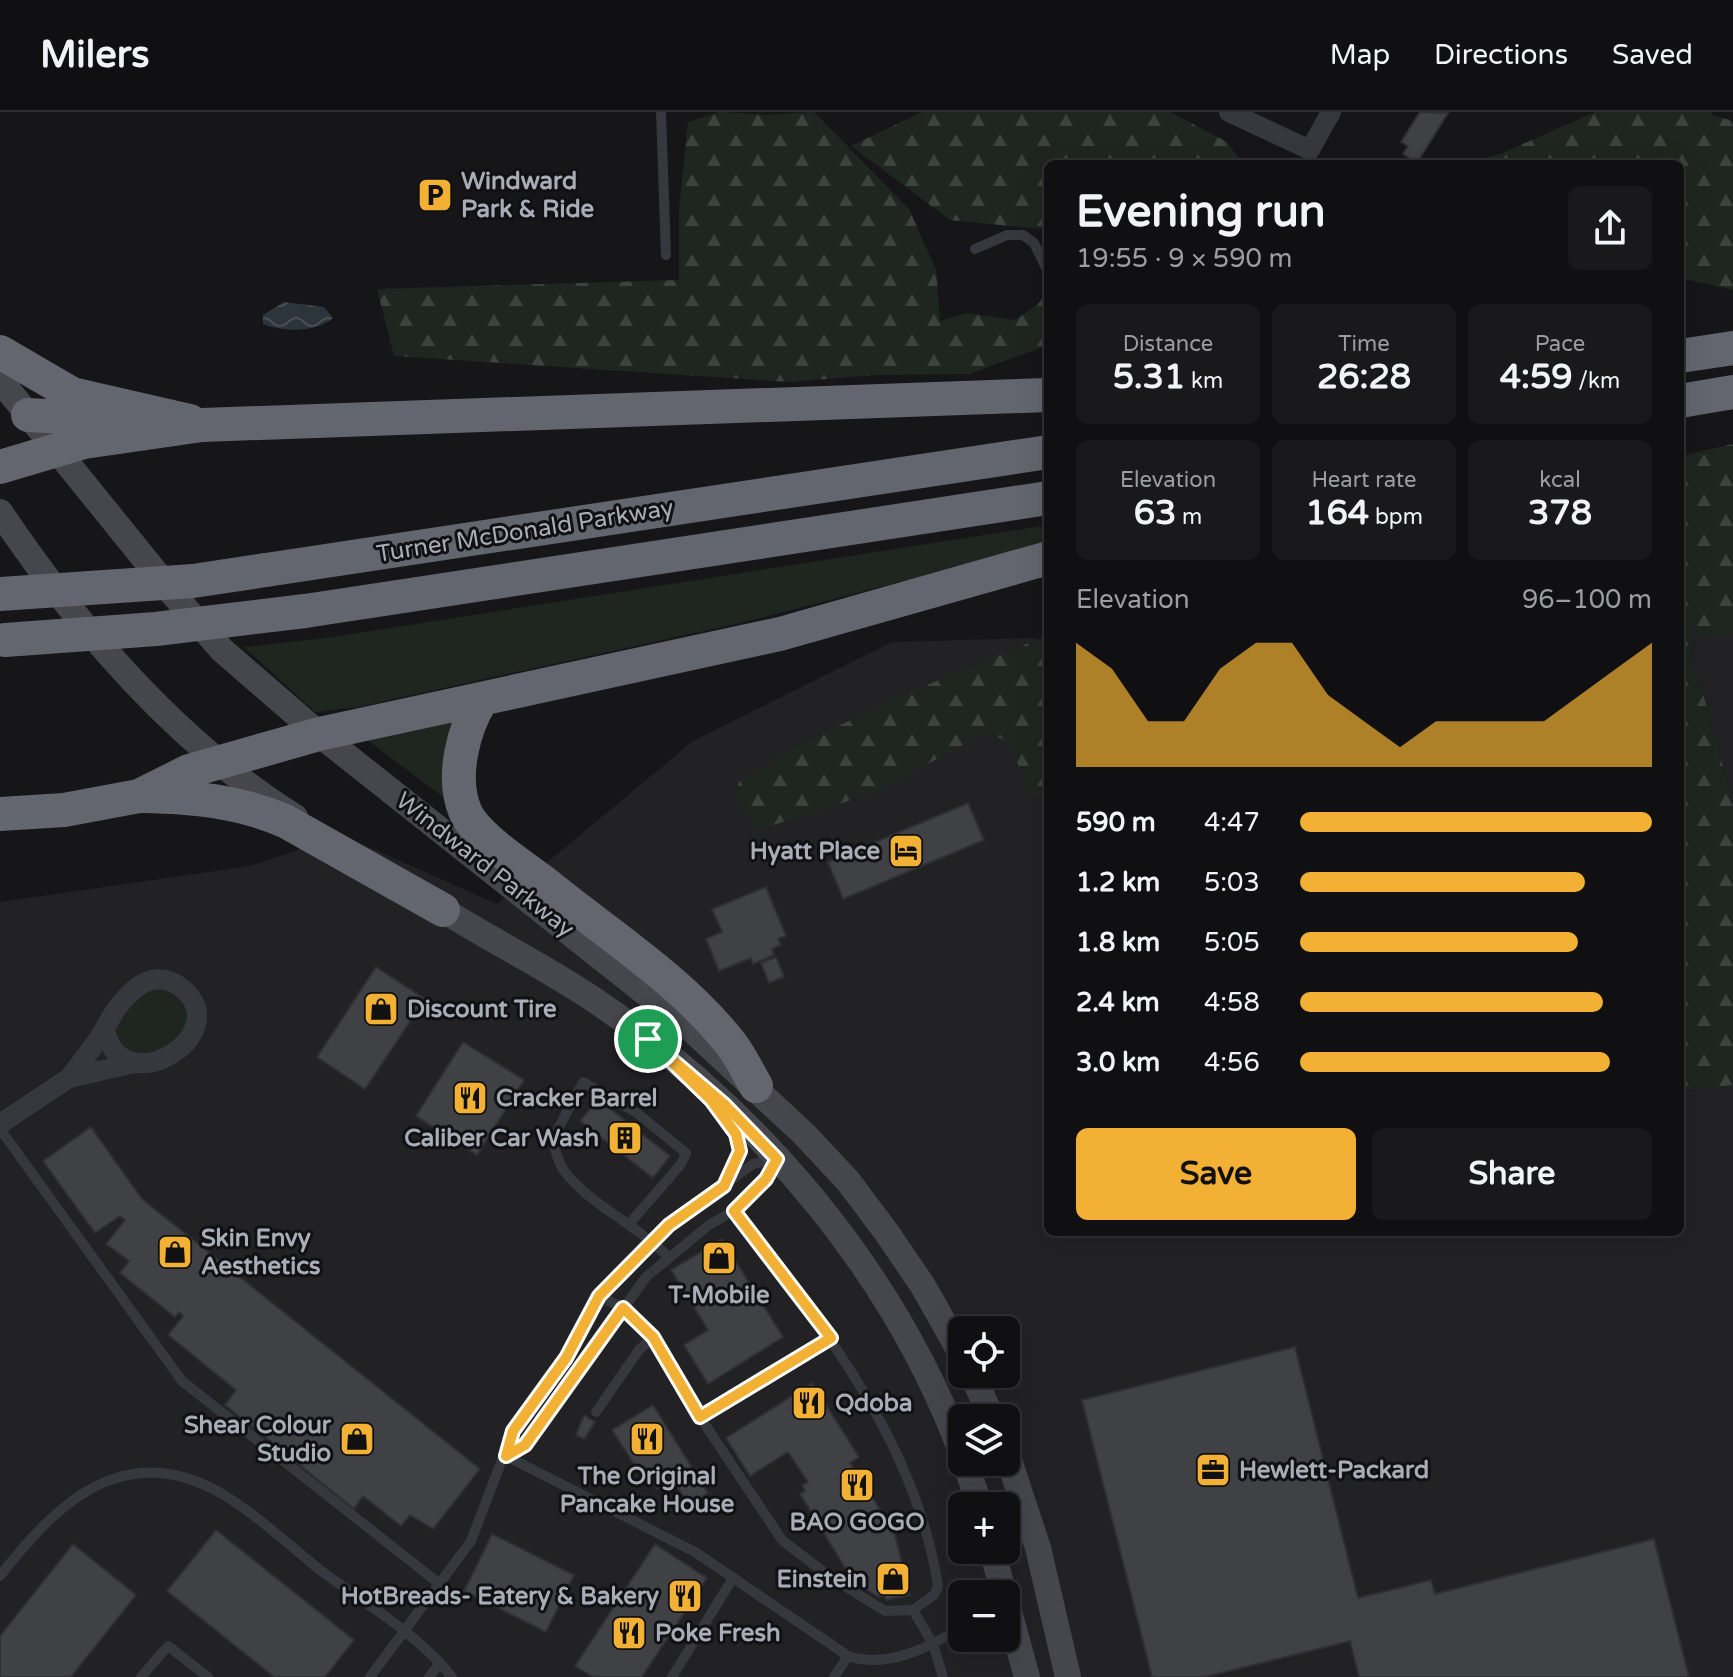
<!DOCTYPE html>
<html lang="en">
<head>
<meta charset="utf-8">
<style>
  :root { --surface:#101012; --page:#19191b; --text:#f1f3f6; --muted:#9c9d9f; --line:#303032; --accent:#f2b134 }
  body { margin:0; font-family:"Varela Round",sans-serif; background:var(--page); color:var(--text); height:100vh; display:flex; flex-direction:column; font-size:30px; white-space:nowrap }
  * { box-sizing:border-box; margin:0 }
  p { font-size:26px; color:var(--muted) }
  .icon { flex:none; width:44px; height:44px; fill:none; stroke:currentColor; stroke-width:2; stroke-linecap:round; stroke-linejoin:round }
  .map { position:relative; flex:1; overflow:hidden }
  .details { position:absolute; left:1044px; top:48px; width:640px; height:1076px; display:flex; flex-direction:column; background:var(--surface); border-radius:12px; box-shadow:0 8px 32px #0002,0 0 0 2px var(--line) }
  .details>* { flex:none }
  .controls { position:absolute; left:948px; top:1204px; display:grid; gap:16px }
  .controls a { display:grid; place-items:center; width:72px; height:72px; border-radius:12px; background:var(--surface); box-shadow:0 8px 32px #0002,0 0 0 2px var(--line); font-size:40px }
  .pin { position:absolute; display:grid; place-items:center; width:68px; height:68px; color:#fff; margin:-34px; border:4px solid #fff; border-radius:50%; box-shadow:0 2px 8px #0007 }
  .round { display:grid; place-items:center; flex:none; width:84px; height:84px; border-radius:12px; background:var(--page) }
  .headline { display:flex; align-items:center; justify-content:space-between; height:136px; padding:0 32px }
  h1 { font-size:44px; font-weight:800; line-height:60px }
  .stats { display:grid; grid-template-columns:repeat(3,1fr); gap:12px; height:136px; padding:8px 32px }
  .stats div { display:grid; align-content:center; border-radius:12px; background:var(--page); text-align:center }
  .stats b { font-size:34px; font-weight:800 }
  .stats small { font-size:22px; font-weight:400 }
  .stats p { font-size:22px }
  .chart { height:224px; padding:16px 32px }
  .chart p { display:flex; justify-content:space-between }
  .chart svg { width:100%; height:144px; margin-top:8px; fill:var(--accent); opacity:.7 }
  .button { display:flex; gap:16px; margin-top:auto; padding:16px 32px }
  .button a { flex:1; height:92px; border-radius:12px; background:var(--accent); color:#111; font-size:32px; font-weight:800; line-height:92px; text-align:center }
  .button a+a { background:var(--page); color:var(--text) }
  ul { padding:0 32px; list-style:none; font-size:26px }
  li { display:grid; grid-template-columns:128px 96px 1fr; align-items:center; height:60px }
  li i { height:20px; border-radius:10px; background:var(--accent) }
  header { display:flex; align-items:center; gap:48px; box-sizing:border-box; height:112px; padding:0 40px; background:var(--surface); border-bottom:2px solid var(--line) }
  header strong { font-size:38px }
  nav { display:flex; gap:44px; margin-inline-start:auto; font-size:28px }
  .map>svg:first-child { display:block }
  .built { fill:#222225; fill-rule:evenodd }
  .green { fill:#1e261f }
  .forest { fill:url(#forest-firs) }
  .water { fill:url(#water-waves) }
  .building { fill:#404145; stroke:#303034; stroke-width:2 }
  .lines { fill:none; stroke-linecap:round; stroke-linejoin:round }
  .lane { stroke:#37383d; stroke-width:10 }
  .street { stroke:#37383d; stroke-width:20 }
  .secondary { stroke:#45474d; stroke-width:26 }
  .highway { stroke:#63666e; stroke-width:34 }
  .highway-bridge { stroke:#63666e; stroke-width:34 }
  .route-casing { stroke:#fff; stroke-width:16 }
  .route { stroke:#f2b134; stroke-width:10 }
  .labels { text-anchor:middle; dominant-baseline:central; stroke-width:6; stroke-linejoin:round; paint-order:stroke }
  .poi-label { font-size:24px; font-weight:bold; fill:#a8adb8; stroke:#111113; text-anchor:start }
  .street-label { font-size:24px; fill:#a8adb8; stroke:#111113 }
</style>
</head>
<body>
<header>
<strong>Milers</strong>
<nav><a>Map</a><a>Directions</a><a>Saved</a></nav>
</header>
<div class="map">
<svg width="1733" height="1565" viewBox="0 0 1733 1565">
  <defs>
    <pattern id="forest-firs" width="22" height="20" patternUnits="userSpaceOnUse" patternTransform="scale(2)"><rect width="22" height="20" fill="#1e261f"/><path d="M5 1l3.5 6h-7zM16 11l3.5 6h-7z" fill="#3c433d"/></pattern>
    <pattern id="water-waves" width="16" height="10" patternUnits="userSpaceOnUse" patternTransform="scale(2)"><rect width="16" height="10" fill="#2c353c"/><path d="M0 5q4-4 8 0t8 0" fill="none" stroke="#485056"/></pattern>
  </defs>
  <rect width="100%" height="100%" fill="#161618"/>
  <path class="built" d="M 1733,366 L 1733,691 L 1688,527 Z
    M 1036,526 L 1048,578 L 1048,1120 L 1680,1120 L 1680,980 L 1733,973 L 1733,1565 L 0,1565 L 0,790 L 250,754 L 342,723 L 497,792 L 693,629 L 892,530 ZM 962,1218 L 1006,1218 L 1006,1262 L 962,1262 ZM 962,1306 L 1006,1306 L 1006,1350 L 962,1350 ZM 962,1394 L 1006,1394 L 1006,1438 L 962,1438 ZM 962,1482 L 1006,1482 L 1006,1526 L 962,1526 Z"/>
  <path class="green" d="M 1048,413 L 1048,432 L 745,510 L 358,595 L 315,600 L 244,535 L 333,525 Z
    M 459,603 L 446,687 L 363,625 Z
    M 163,876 L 181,887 L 189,904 L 176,932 L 149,943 L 125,941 L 114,916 L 143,879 Z"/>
  <path class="forest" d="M 720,0 L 768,3 L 814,0 L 909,97 L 936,158 L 940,209 L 967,201 L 1015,208 L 1039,191 L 1048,179 L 1048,233 L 969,262 L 874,263 L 790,270 L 394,244 L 377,177 L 679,168 L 679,97 L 688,10 Z
    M 922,0 L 1170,0 L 1227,30 L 1243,52 L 1048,52 L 1048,130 L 1042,117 L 950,108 L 851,34 Z
    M 1595,0 L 1711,0 L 1712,3 L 1733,9 L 1733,178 L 1680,166 L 1680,52 L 1464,52 L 1500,42 Z
    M 1733,332 L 1733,522 L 1688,527 L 1733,691 L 1733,973 L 1680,980 L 1680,344 Z
    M 1048,523 L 1048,691 L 1030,681 L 1008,629 L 985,621 L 876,680 L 758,718 L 735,684 L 739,670 L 799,633 L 905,582 Z"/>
  <path class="water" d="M 284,190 L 324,195 L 333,206 C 316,221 282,220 263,212 L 263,203 Z"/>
  <path class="building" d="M 1420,0 L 1448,1 L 1417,51 L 1403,42 L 1408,34 L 1401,30 Z
    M 968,691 L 984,728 L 843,787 L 828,750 Z
    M 766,775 L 786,824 L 778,827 L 781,833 L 772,837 L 774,843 L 753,852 L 751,846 L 719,859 L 706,827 L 722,820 L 712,797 Z
    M 776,845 L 784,865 L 769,871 L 761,851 Z
    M 376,855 L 425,887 L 365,977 L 317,945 Z
    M 463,930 L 524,968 L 477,1043 L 416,1004 Z
    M 598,987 L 670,1044 L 653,1066 L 580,1009 Z
    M 91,1015 L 142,1087 L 480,1357 L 433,1417 L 410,1403 L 401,1414 L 363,1384 L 354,1397 L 225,1293 L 236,1278 L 168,1223 L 183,1204 L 179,1200 L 175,1205 L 120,1161 L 129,1149 L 106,1132 L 125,1108 L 120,1104 L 95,1121 L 43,1049 Z
    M 722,1127 L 783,1225 L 708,1272 L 684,1233 L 708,1218 L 671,1158 Z
    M 1295,1235 L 1358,1486 L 1431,1468 L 1435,1482 L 1654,1427 L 1689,1565 L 1359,1565 L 1350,1529 L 1205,1565 L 1152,1565 L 1082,1288 Z
    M 812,1271 L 859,1345 L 850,1351 L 894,1419 L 910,1483 L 886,1488 L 884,1483 L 878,1485 L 852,1467 L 800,1382 L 805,1379 L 802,1373 L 808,1370 L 788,1340 L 750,1364 L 726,1326 Z
    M 653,1293 L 708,1381 L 689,1393 L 672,1367 L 657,1377 L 648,1362 L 643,1366 L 612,1318 Z
    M 584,1303 L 595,1310 L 584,1327 L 576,1323 Z
    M 216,1418 L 354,1528 L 325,1565 L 274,1565 L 167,1479 Z
    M 492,1422 L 574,1463 L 546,1520 L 464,1479 Z
    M 73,1432 L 136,1483 L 71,1565 L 0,1565 L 0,1524 Z
    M 655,1432 L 707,1466 L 642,1565 L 593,1565 L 575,1554 Z"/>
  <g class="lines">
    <path class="lane" d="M 661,0 L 666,143
      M 975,137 L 1007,123 L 1023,123 L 1034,131 L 1048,160
      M 0,1017 L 182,1269 L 441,1473
      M 726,1070 C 737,1048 745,1033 729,1012
      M 630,1111 L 681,1052 L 686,1041 L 637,1001 L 583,970 L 552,1028 C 555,1037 558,1049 563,1057 C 584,1089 639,1114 668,1145
      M 599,1184 L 623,1196 L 653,1225 L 700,1305 L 782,1428 L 830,1465 L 885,1499 L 913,1498 L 934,1483 L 938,1475 C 917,1331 820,1210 734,1099
      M 596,1300 L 639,1238 L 653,1225
      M 700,1305 L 831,1226
      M 506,1344 L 695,1440 L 848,1544 C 886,1557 930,1536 962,1514
      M 506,1344 L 525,1333 L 646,1165 L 709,1113 L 734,1099 L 766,1067 L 776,1048
      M 0,1464 C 58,1389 126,1325 224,1383 C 258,1404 289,1433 320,1458 C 364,1491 417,1521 452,1565
      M 913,1498 L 933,1532 L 943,1565
      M 988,1526 L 1016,1537
      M 141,1565 L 168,1534 L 208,1565
      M 370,1565 L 471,1429 L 513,1319 L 566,1246 L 599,1184 L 669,1113 L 753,1052 L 775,1047
      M 429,1565 L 440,1551
      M 672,1565 L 733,1466
      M 834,1565 L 848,1544"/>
    <path class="street" d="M 1229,0 L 1310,38 L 1331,0
      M 69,966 C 81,950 96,933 105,916 C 120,888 149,848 184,878 C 235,923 121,994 105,917
      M 0,1012 L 69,966 L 134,951"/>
    <path class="secondary" d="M 0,268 L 173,482 L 222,538 L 319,622 L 691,917 L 804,1022 L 848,1069 L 887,1121 L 923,1174 L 962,1243
      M 0,400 C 78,516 176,630 295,705
      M 427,788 C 481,823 539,851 593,887 C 756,997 893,1157 962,1342
      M 972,1262 L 992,1306
      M 1006,1339 L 1038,1436 L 1068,1565
      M 965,1350 L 980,1394
      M 992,1438 L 1004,1482
      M 1006,1489 L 1027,1565"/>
    <path class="highway" d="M 0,240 L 72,282 L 190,309
      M 1680,244 L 1733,236
      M 1680,289 L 1733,280
      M 28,303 L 103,307 L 117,312
      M 0,355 L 84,330 L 202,313 L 1048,283
      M 266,458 L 1048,340
      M 305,499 L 1048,386
      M 482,587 C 463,617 451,665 465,699 C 475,724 524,755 546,772 C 607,822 682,869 731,932 C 741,945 748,960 756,974
      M 143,684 C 194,685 238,689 285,709 L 443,798
      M 0,702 L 64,698 L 139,684 L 189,659 L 319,622 L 780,522 L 1048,446"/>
    <path class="highway-bridge" d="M 0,482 L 193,469 L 266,458
      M 5,528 L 156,517 L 305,499"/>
  </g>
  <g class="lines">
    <g class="route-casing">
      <path id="route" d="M 648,927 L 724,992 L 777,1047 L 766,1067 L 734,1099 L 831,1226 L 700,1305 L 653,1225 L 623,1196 L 525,1333 L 506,1344 L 513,1319 L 566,1246 L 599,1184 L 669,1113 L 724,1074 L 740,1039 L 736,1022 L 711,988 Z"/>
    </g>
    <use href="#route" class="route"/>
  </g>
  <defs>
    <g id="parking-square" transform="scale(1.8)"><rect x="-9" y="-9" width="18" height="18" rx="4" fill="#f2b134" stroke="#111113"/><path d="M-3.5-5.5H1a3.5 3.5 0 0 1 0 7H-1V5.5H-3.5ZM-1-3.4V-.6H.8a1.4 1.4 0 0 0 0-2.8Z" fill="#111"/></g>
    <g id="hotel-square" transform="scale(1.8)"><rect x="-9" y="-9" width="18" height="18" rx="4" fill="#f2b134" stroke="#111113"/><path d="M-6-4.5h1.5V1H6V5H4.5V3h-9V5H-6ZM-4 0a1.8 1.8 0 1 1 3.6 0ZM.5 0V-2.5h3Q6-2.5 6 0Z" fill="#111"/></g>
    <g id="shop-square" transform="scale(1.8)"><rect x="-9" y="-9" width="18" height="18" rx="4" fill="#f2b134" stroke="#111113"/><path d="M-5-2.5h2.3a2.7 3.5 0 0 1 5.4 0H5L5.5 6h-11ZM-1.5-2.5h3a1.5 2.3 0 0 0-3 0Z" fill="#111"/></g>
    <g id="restaurant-square" transform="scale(1.8)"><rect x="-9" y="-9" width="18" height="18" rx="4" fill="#f2b134" stroke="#111113"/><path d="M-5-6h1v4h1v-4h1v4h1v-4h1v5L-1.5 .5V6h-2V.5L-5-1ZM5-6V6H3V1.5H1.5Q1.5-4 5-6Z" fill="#111"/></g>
    <g id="building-square" transform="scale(1.8)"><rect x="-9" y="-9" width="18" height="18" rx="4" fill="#f2b134" stroke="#111113"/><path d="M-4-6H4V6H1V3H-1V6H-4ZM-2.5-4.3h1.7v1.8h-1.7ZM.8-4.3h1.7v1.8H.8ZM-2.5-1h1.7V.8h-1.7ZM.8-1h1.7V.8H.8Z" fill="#111"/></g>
    <g id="office-square" transform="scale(1.8)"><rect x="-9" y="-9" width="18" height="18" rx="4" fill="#f2b134" stroke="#111113"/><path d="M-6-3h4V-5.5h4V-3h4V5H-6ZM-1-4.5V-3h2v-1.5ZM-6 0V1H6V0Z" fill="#111"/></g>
  </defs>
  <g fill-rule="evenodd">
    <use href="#parking-square" x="435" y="83"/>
    <use href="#hotel-square" x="906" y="739"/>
    <use href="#shop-square" x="381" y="897"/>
    <use href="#restaurant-square" x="470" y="986"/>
    <use href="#building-square" x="625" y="1026"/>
    <use href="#shop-square" x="175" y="1140"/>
    <use href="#shop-square" x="719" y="1146"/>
    <use href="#restaurant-square" x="809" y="1291"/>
    <use href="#shop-square" x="357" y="1327"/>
    <use href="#restaurant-square" x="647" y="1327"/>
    <use href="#office-square" x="1213" y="1358"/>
    <use href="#restaurant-square" x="857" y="1373"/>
    <use href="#shop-square" x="893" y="1467"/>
    <use href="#restaurant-square" x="685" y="1484"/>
    <use href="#restaurant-square" x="629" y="1521"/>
  </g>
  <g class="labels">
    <g class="poi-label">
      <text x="461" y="69">Windward<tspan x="461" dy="28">Park &amp; Ride</tspan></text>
      <text x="880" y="739" text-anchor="end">Hyatt Place</text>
      <text x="407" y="897">Discount Tire</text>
      <text x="496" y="986">Cracker Barrel</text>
      <text x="599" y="1026" text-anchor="end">Caliber Car Wash</text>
      <text x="201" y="1126">Skin Envy<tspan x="201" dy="28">Aesthetics</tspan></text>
      <text x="719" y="1183" text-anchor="middle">T-Mobile</text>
      <text x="835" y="1291">Qdoba</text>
      <text x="331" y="1313" text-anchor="end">Shear Colour<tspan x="331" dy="28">Studio</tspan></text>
      <text x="1239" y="1358">Hewlett-Packard</text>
      <text x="647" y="1364" text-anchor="middle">The Original<tspan x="647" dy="28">Pancake House</tspan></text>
      <text x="857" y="1410" text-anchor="middle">BAO GOGO</text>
      <text x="867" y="1467" text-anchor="end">Einstein</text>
      <text x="659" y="1484" text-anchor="end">HotBreads- Eatery &amp; Bakery</text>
      <text x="655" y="1521">Poke Fresh</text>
    </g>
    <g class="street-label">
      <text transform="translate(525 419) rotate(-9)">Turner McDonald Parkway</text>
      <text transform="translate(485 753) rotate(38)">Windward Parkway</text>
    </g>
  </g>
</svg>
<div class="controls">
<a><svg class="icon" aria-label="locate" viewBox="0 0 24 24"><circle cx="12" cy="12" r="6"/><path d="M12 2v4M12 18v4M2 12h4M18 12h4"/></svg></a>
<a><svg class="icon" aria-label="layers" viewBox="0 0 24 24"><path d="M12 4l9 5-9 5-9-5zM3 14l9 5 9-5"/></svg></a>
<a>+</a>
<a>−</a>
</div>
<div class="pin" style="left:648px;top:927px;background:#1e9e55"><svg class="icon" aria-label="arrive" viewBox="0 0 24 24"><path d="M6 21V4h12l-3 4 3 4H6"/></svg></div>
<section class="details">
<div class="headline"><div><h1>Evening run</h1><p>19:55 · 9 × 590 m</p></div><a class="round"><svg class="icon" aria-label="share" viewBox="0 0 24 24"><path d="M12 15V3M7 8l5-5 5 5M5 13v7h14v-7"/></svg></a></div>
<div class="stats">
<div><p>Distance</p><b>5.31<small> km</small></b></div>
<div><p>Time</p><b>26:28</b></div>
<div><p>Pace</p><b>4:59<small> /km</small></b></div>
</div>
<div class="stats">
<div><p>Elevation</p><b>63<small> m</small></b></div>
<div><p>Heart rate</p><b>164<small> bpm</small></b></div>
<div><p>kcal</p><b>378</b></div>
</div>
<div class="chart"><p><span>Elevation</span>96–100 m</p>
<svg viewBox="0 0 160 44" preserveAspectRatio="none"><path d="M0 44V6L10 14L20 30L30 30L40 14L50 6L60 6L70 22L80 30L90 38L100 30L110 30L120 30L130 30L140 22L150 14L160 6V44z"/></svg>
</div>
<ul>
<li><b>590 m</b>4:47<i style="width:100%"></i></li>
<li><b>1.2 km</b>5:03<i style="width:81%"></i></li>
<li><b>1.8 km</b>5:05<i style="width:79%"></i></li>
<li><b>2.4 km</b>4:58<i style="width:86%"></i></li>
<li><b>3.0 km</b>4:56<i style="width:88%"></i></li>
</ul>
<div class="button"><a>Save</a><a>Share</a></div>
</section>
</div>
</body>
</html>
